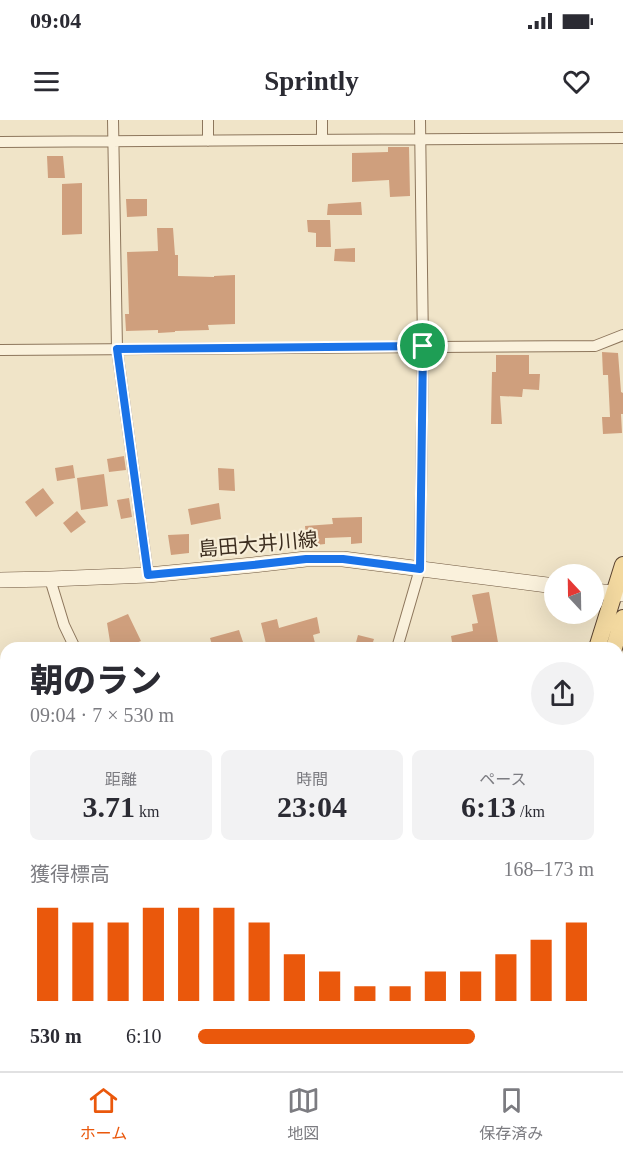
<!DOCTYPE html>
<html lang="ja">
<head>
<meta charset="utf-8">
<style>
  :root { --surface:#fff; --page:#f2f2f3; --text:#2b2b33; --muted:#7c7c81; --line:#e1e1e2; --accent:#ea580c }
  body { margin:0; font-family:"Times New Roman","Noto Sans JP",serif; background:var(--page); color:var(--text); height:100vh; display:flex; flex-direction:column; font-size:22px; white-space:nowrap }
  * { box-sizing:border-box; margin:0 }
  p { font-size:20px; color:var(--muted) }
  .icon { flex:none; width:33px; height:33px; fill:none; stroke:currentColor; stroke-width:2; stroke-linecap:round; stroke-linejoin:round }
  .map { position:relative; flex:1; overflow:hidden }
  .panel { position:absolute; left:0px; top:522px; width:624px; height:429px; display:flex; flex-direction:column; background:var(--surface); border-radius:18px 18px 0 0; box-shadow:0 6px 24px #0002 }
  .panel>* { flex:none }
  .needle { width:39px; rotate:338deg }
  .buttons { position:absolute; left:544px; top:444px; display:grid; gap:12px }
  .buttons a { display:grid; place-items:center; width:60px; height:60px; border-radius:50%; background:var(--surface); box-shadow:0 6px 24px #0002; font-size:30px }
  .pin { position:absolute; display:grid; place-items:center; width:51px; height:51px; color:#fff; margin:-26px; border:3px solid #fff; border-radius:50%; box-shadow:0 2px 6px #0007 }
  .round { display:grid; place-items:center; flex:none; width:63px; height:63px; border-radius:32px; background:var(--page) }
  .overview { display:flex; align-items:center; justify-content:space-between; height:102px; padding:0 30px }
  h1 { font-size:33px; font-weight:800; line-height:45px }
  .figures { display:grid; grid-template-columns:repeat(3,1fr); gap:9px; height:102px; padding:6px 30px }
  .figures div { display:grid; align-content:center; border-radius:9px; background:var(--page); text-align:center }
  .figures b { font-size:30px; font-weight:800 }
  .figures small { font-size:16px; font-weight:400 }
  .figures p { font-size:16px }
  .chart { height:168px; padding:12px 30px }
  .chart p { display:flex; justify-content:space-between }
  .chart svg { width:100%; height:108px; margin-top:6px; stroke:var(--accent); stroke-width:6 }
  ul { padding:0 30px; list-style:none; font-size:20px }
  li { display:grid; grid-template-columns:96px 72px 1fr; align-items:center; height:45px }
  li i { height:15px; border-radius:8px; background:var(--accent) }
  .status { display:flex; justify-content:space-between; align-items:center; height:42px; padding:0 30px; background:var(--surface); direction:ltr }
  .status svg { height:16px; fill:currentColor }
  header { display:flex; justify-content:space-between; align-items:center; height:78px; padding:0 30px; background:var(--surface); font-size:27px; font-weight:800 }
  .tab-bar { display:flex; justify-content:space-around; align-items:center; height:84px; border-top:2px solid var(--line); background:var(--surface); font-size:16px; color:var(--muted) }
  .tab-bar a { display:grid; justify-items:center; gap:3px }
  .tab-bar .current { color:var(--accent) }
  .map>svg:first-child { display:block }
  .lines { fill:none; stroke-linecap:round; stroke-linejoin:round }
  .stream { stroke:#6f938a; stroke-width:4 }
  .building { fill:#cf9f7d }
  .street-casing { stroke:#8d765c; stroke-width:12 }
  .secondary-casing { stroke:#6f573f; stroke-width:16 }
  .primary-casing { stroke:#5b4430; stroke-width:18 }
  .street { stroke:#faf1dc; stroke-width:10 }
  .secondary { stroke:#faf1dc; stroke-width:15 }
  .primary { stroke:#f3d9a0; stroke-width:16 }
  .route-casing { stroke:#fff; stroke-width:12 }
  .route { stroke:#1a73e8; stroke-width:8 }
  .labels { text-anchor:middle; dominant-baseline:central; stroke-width:4.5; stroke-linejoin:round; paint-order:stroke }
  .street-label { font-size:20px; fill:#3d2e20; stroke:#f7eed8 }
</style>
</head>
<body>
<div class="status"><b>09:04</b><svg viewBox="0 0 49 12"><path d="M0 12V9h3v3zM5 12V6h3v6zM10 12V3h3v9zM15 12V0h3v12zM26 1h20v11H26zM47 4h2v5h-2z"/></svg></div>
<header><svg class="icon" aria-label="menu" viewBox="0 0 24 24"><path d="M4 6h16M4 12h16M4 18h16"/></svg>Sprintly<svg class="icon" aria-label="heart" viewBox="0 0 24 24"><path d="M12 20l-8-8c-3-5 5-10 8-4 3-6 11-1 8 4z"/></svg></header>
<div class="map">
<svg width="623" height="951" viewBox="0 0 623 951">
  <rect width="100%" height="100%" fill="#f0e4c8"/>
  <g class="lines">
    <path class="stream" d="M 0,682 L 6,684
      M 618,818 L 623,819"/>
  </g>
  <path class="building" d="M 388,27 L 409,27 L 410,76 L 390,77 L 389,60 L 352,62 L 352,33 L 388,32 Z
    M 47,36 L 63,36 L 65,58 L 48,58 Z
    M 82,63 L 82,114 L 62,115 L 62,64 Z
    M 126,79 L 147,79 L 147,96 L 127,97 Z
    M 361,82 L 362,95 L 327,95 L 328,84 Z
    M 307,100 L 330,100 L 331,127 L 316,127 L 316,113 L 308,112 Z
    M 157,108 L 173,108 L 175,135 L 178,135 L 178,156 L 214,157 L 214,156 L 235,155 L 235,204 L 208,205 L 209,210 L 175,211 L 175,212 L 158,213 L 158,210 L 126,211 L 125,194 L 129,194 L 127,132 L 158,131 Z
    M 355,128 L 355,142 L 334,141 L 335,129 Z
    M 602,232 L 618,233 L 621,272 L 623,273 L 623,294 L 621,294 L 622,313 L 603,314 L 602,297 L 610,297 L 608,255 L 603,255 Z
    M 496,235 L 529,235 L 529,254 L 540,254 L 539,270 L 523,269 L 522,277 L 500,276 L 502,304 L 491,304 L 492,252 L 496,252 Z
    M 124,336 L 126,350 L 109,352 L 107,339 Z
    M 73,345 L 75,358 L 57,361 L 55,348 Z
    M 218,348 L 234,349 L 235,371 L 219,370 Z
    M 104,354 L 108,386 L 81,390 L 77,358 Z
    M 43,368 L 54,383 L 36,397 L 25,382 Z
    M 129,378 L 132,397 L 121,399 L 117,380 Z
    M 219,383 L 221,399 L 191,405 L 188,389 Z
    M 77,391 L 86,402 L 71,413 L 63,403 Z
    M 362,397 L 362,423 L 351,424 L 351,417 L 325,418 L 325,424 L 307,426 L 305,406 L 333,404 L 332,398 Z
    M 189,414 L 189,433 L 171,435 L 168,415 Z
    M 489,472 L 499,528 L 453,528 L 451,516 L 473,511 L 472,504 L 478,503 L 472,475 Z
    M 128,494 L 141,521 L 131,525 L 133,528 L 111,528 L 107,503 Z
    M 317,497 L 320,513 L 313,515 L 316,527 L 267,528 L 261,503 L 277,499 L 279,508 Z
    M 239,510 L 245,528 L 213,528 L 210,518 Z
    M 358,515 L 374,519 L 371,528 L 355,526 Z"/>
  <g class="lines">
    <g class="street-casing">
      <path id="street" d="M 113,0 L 117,229 L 148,455
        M 208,0 L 208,21
        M 322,0 L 322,20
        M 0,22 L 623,18
        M 0,230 L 595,226 L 623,215
        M 50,459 L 64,505 L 75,528
        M 397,528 L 420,449 L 423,226 L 420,0
        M 618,637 L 623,638
        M 274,951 L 276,945"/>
    </g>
    <g class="secondary-casing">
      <path id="secondary" d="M 0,460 L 50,459 L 148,455 L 253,445 L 306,439 L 343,439 L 555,466
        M 594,471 L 623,474
        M 0,885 L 6,887
        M 200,945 L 220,951"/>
    </g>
    <g class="primary-casing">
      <path id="primary" d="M 597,528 L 623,445
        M 614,528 L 623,498
        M 467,951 L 469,945
        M 485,951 L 487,945"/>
    </g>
    <use href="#street" class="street"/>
    <use href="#secondary" class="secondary"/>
    <use href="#primary" class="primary"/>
  </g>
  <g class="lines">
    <g class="route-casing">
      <path id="route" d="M 423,226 L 420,449 L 343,439 L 306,439 L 253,445 L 148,455 L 117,229 Z"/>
    </g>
    <use href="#route" class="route"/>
  </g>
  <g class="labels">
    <g class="street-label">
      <text transform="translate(258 424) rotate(-5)">島田大井川線</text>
    </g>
  </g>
</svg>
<div class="buttons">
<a><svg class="needle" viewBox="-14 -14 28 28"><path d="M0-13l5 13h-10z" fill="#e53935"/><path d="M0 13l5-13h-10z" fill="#7c7c81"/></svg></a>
</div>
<div class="pin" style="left:423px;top:226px;background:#1e9e55"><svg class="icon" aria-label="arrive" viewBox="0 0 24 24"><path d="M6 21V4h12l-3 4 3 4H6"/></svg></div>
<section class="panel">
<div class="overview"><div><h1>朝のラン</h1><p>09:04 · 7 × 530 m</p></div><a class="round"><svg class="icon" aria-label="share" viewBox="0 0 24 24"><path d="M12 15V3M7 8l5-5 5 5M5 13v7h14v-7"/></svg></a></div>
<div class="figures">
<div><p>距離</p><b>3.71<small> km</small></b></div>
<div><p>時間</p><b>23:04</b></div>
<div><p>ペース</p><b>6:13<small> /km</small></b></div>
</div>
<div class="chart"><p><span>獲得標高</span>168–173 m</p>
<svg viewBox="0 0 160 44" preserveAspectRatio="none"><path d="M5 44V6M15 44V12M25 44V12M35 44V6M45 44V6M55 44V6M65 44V12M75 44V25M85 44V32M95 44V38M105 44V38M115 44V32M125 44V32M135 44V25M145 44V19M155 44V12"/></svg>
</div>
<ul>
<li><b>530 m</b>6:10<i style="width:70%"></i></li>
</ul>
</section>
</div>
<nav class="tab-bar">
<a class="current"><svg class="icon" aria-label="home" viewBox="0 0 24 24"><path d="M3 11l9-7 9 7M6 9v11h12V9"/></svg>ホーム</a>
<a><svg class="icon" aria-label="map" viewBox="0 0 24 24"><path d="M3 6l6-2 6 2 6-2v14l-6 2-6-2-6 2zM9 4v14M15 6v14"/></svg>地図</a>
<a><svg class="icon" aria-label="saved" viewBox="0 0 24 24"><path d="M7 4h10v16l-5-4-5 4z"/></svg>保存済み</a>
</nav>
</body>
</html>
